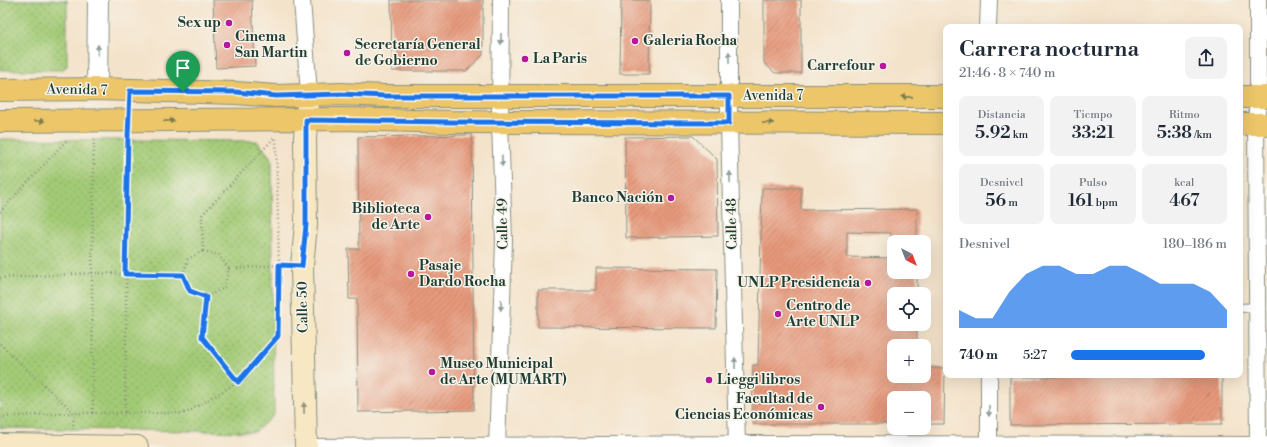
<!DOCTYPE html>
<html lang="es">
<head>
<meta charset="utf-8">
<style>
  :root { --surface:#fff; --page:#f2f2f3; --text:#1f2937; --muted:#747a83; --accent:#1a73e8 }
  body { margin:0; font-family:"Libre Bodoni",serif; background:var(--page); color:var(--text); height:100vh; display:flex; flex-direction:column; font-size:15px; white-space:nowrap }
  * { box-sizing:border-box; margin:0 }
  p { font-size:13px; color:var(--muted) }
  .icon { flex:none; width:22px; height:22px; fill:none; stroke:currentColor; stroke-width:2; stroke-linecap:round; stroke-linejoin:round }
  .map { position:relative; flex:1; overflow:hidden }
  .sheet { position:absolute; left:943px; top:24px; width:300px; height:354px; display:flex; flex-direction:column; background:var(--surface); border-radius:8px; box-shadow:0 4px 16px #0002 }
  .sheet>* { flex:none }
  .needle { width:26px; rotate:138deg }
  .tools { position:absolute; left:887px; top:235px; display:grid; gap:8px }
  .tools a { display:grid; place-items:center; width:44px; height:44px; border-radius:8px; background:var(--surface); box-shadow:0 4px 16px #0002; font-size:20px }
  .pin { position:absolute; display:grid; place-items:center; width:34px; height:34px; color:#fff; margin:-41px -17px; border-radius:50% 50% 50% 0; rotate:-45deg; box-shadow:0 0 4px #0007 }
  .pin .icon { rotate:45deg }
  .round { display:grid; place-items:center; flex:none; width:42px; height:42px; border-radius:8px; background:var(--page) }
  .head { display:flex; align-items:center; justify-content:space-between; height:68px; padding:0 16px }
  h1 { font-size:22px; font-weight:600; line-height:30px }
  .figures { display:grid; grid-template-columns:repeat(3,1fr); gap:6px; height:68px; padding:4px 16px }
  .figures div { display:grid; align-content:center; border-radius:8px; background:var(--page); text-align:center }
  .figures b { font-size:17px; font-weight:600 }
  .figures small { font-size:11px; font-weight:400 }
  .figures p { font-size:11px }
  .chart { height:112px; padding:8px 16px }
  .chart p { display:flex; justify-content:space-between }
  .chart svg { width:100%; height:72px; margin-top:4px; fill:var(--accent); opacity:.7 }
  ul { padding:0 16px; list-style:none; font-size:13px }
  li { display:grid; grid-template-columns:64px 48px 1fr; align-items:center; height:30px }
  li i { height:10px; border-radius:5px; background:var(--accent) }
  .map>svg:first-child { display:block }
  .green { fill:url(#green-dots); stroke:#618455 }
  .building { fill:url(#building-hatch) }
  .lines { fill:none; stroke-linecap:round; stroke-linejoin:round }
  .service-casing { stroke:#8a9080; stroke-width:10 }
  .minor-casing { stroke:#8a9080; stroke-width:18 }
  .tertiary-casing { stroke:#8a9080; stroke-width:22 }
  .secondary-casing { stroke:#8a9080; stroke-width:24 }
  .primary-casing { stroke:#8a9080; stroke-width:24 }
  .path { stroke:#8a9080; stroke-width:2.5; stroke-dasharray:1 3; stroke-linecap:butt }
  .service { stroke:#fff; stroke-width:8 }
  .minor { stroke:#fff; stroke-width:16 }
  .tertiary { stroke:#fff; stroke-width:20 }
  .secondary { stroke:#f7e8c3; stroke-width:22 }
  .primary { stroke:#ecc669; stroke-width:22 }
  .oneway { fill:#8f9e9a }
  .oneway2 { fill:#7b7b4c }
  .oneway3 { fill:#8b927c }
  .route-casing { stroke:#fff; stroke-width:8 }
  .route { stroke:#1a73e8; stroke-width:5 }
  .poi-dot { fill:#b5179e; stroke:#f7f3e8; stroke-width:1.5 }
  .labels { text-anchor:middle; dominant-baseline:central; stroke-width:3; stroke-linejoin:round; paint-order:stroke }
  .poi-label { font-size:14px; font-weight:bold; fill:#1f3d34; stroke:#f7f3e8; text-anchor:start }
  .street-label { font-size:14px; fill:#1f3d34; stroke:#f7f3e8 }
</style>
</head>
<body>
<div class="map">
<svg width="1267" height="447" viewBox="0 0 1267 447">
  <defs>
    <pattern id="green-dots" width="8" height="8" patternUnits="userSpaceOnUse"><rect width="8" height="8" fill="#a3cb76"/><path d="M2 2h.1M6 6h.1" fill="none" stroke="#84a662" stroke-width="1.8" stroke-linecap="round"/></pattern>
    <pattern id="building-hatch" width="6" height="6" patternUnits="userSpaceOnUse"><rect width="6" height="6" fill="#e7997c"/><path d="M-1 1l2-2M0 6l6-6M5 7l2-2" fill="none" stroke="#bb7e66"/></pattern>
  </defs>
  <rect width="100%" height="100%" fill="#f7f3e8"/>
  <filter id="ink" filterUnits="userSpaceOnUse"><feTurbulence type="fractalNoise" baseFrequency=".025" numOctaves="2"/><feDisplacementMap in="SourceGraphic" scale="8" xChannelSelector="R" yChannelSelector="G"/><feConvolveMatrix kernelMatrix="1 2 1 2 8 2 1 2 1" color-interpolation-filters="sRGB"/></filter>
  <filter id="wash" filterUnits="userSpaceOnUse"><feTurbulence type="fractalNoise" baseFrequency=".012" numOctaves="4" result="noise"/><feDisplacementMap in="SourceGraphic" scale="16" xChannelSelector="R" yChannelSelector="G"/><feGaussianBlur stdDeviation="0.9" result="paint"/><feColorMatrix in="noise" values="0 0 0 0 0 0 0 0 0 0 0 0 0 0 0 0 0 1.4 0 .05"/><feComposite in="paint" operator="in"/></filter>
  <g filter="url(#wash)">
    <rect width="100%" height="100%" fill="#f4e3cb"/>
    <path class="green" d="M 0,0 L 67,0 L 67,66 L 62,70 L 0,70 Z
      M 0,139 L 257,141 L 272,159 L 274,415 L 255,432 L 0,428 Z"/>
    <g id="blocks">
      <path class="building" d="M 213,0 L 252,0 L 255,66 L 216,68 Z
        M 391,0 L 483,0 L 483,55 L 466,71 L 392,71 Z
        M 621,0 L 650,0 L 649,74 L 620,74 Z
        M 764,0 L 801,0 L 801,73 L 775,73 L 764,63 Z
        M 472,135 L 474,410 L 358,412 L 357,299 L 349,299 L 348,249 L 359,249 L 358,137 Z
        M 693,136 L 717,159 L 718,236 L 626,238 L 625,137 Z
        M 762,188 L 801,188 L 801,210 L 917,209 L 917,242 L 891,242 L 891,233 L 847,232 L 847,257 L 894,258 L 894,272 L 917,272 L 917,294 L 894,294 L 894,324 L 917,324 L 917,346 L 894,346 L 894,376 L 924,376 L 924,368 L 945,368 L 944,424 L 924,424 L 924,398 L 894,398 L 894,424 L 752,424 L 753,365 L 758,365 Z
        M 596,268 L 717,269 L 716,328 L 538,327 L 538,290 L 596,290 Z
        M 1074,375 L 1222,376 L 1222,424 L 1010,425 L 1010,377 L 1074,377 Z"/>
    </g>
  </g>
  <g filter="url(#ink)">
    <use href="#blocks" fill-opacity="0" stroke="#8a9080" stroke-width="1"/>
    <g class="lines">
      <g class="service-casing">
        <path id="service" d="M 1240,308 L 1257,307"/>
      </g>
      <g class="minor-casing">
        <path id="minor" d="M 302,0 L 309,94
          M 729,0 L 729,123 L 737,447
          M 988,27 L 989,0
          M 989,375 L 989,447
          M 313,447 L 737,444 L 1267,445
          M 497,447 L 504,241 L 500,122 L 501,0
          M 1258,447 L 1256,124 L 1258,97 L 1258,0"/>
      </g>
      <g class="tertiary-casing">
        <path id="tertiary" d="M 97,89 L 98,0"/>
      </g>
      <g class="secondary-casing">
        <path id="secondary" d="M 0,445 L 137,447
          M 306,447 L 302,266 L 306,225 L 305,137 L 309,94"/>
      </g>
      <g class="primary-casing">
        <path id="primary" d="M 0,90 L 97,89 L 236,93 L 276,96 L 341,94 L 386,96 L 946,96
          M 1240,97 L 1267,97
          M 0,121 L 344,119 L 451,122 L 946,123
          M 1240,124 L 1267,124"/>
      </g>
      <path class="path" d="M 0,212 L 68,139
        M 203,251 L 202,215 L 274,138
        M 203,251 L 219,255 L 229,269 L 224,288 L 206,297 L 190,291 L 183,275 L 188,259 Z
        M 229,269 L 280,265
        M 0,278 L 92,273 L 183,275
        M 206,297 L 203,337 L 238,382
        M 0,344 L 74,413 L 73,428
        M 125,412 L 128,138
        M 93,413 L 92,273 L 94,137
        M 0,417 L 74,413 L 186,413 L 238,382 L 278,336 L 279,265 L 276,137"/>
      <use href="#service" class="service"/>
      <use href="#minor" class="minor"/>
      <use href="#tertiary" class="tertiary"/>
      <use href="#secondary" class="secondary"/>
      <use href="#primary" class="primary"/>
    </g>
    <defs><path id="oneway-solid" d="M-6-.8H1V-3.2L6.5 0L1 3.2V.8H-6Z"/></defs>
    <g class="oneway">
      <use href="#oneway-solid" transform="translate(501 39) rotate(90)"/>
      <use href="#oneway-solid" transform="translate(98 50) rotate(-90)"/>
      <use href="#oneway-solid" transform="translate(729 57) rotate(-90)"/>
      <use href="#oneway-solid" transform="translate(502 161) rotate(89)"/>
      <use href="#oneway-solid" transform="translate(730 177) rotate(-91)"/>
      <use href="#oneway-solid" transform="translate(501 305) rotate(92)"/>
      <use href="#oneway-solid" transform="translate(735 363) rotate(-91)"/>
      <use href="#oneway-solid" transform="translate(989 411) rotate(90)"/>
    </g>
    <g class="oneway2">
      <use href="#oneway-solid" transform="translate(907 97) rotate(179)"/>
      <use href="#oneway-solid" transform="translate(39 121)"/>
      <use href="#oneway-solid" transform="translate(169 121) rotate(-1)"/>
      <use href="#oneway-solid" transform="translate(768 123)"/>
    </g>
    <use class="oneway3" href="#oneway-solid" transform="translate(304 408) rotate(-91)"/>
  </g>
  <g class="lines" filter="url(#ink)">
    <g class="route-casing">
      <path id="route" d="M 130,91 L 236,92 L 276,96 L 341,94 L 386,96 L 729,96 L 729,123 L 451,122 L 306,120 L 306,225 L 302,266 L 279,265 L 278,336 L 238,382 L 202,337 L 206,297 L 190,291 L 183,275 L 125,274 L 128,136 Z"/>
    </g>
    <use href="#route" class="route"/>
  </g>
  <g class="poi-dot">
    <circle cx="229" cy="23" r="4"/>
    <circle cx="635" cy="41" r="4"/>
    <circle cx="227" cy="45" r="4"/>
    <circle cx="347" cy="53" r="4"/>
    <circle cx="525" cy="59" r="4"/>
    <circle cx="883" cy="66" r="4"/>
    <circle cx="671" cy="198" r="4"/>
    <circle cx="428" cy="217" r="4"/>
    <circle cx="411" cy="274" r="4"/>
    <circle cx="868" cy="283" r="4"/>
    <circle cx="778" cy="314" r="4"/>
    <circle cx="432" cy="372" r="4"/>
    <circle cx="709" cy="380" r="4"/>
    <circle cx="821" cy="407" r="4"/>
  </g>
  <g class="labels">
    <g class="poi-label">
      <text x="221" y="23" text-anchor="end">Sex up</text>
      <text x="235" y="37">Cinema<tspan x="235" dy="16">San Martin</tspan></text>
      <text x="643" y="41">Galeria Rocha</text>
      <text x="355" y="45">Secretaría General<tspan x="355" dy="16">de Gobierno</tspan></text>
      <text x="533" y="59">La Paris</text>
      <text x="875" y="66" text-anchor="end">Carrefour</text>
      <text x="663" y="198" text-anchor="end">Banco Nación</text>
      <text x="420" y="209" text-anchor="end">Biblioteca<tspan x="420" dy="16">de Arte</tspan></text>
      <text x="419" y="266">Pasaje<tspan x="419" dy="16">Dardo Rocha</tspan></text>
      <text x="860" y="283" text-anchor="end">UNLP Presidencia</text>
      <text x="786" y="306">Centro de<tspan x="786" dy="16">Arte UNLP</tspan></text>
      <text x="440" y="364">Museo Municipal<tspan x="440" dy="16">de Arte (MUMART)</tspan></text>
      <text x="717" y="380">Lieggi libros</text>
      <text x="813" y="399" text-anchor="end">Facultad de<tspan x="813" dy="16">Ciencias Económicas</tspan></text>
    </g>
    <g class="street-label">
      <text transform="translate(77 90) rotate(1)">Avenida 7</text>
      <text x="773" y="96">Avenida 7</text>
      <text transform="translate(503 224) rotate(-91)">Calle 49</text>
      <text transform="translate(732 224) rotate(-91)">Calle 48</text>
      <text transform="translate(303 307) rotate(-91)">Calle 50</text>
    </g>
  </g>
</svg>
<div class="tools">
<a><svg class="needle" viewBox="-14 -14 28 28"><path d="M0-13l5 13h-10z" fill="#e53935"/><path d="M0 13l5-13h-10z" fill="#747a83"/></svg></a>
<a><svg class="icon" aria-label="locate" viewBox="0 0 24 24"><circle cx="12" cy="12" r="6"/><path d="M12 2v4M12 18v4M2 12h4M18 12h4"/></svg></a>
<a>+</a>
<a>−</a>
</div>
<div class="pin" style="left:183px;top:92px;background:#1e9e55"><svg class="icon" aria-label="arrive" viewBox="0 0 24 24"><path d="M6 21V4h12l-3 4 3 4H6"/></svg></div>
<section class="sheet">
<div class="head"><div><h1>Carrera nocturna</h1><p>21:46 · 8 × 740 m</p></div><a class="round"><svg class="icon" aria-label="share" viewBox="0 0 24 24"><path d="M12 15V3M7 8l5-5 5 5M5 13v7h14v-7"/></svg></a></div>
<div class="figures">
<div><p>Distancia</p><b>5.92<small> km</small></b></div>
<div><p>Tiempo</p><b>33:21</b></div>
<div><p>Ritmo</p><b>5:38<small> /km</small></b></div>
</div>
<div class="figures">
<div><p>Desnivel</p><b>56<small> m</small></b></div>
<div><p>Pulso</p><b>161<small> bpm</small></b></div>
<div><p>kcal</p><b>467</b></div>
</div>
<div class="chart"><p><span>Desnivel</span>180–186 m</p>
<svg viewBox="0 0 160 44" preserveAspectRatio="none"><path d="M0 44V33L10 38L20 38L30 22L40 11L50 6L60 6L70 11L80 11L90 6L100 6L110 11L120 17L130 17L140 17L150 22L160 33V44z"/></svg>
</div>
<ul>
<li><b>740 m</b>5:27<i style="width:86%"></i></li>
</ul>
</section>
</div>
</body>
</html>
